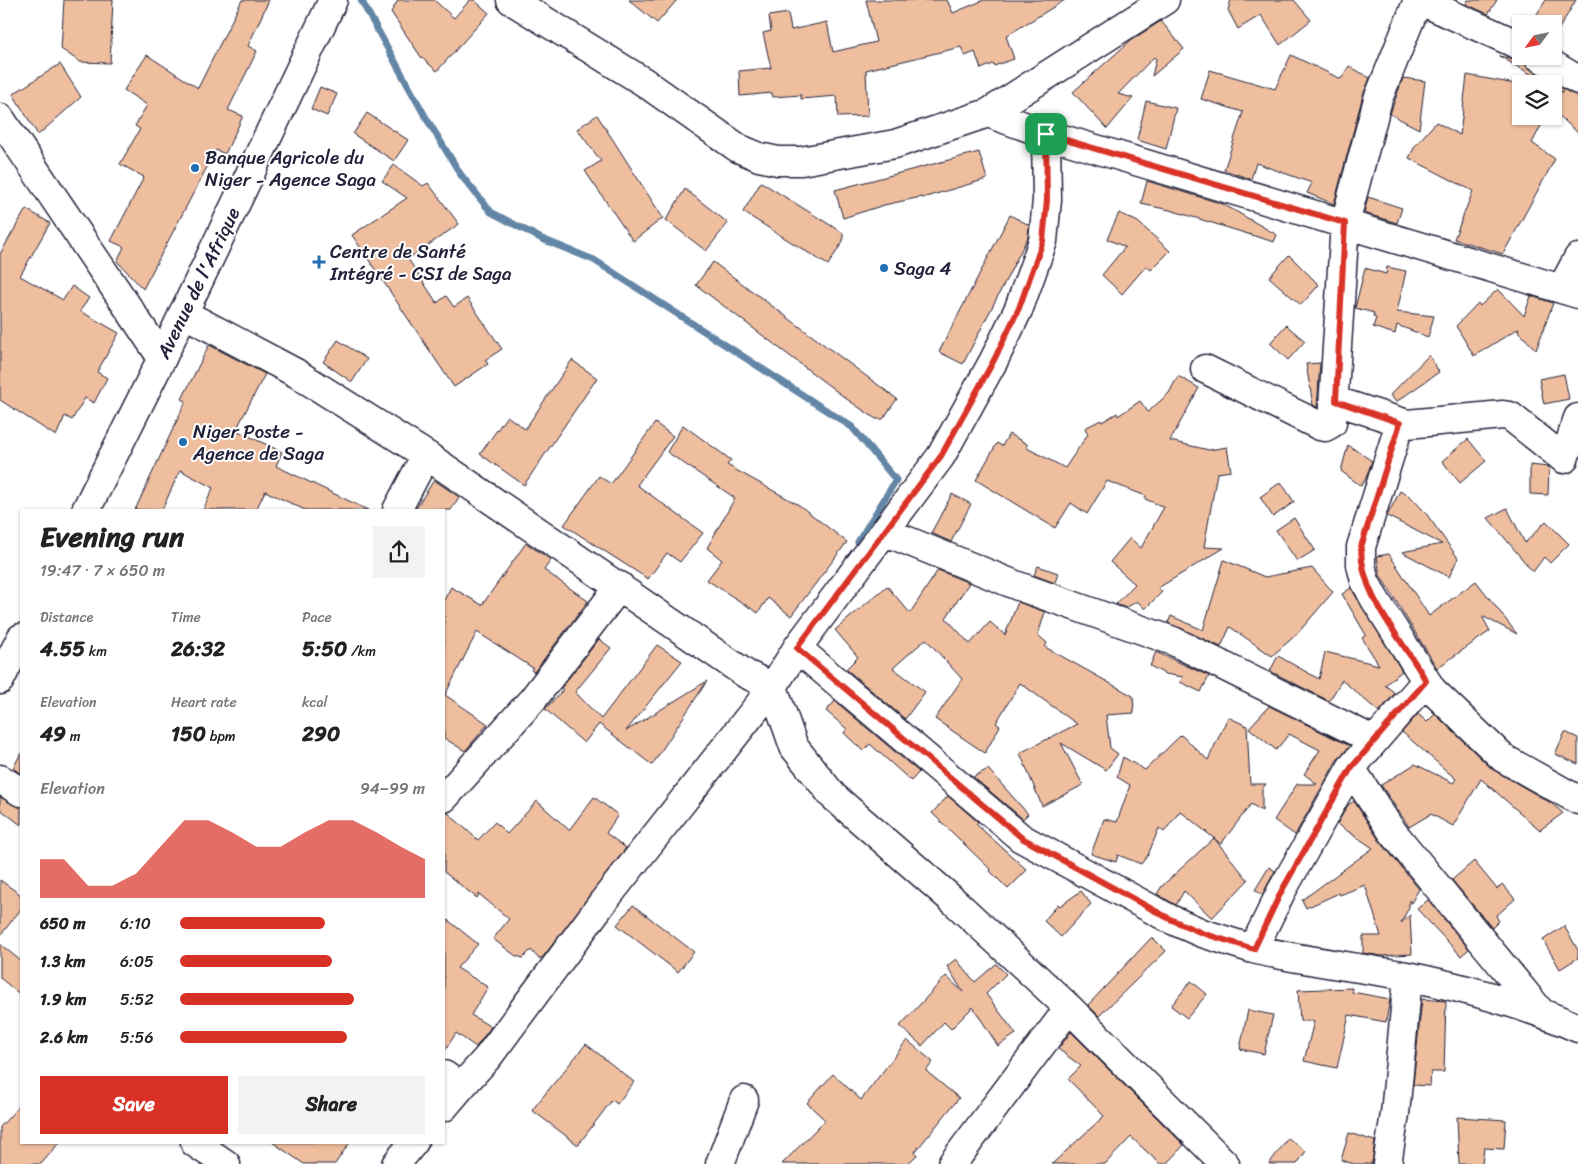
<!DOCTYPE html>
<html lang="en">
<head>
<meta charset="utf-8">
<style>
  :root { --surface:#fff; --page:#f2f2f2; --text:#222; --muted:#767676; --accent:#d93025 }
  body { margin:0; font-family:Sriracha,sans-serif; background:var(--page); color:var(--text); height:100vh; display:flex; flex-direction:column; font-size:19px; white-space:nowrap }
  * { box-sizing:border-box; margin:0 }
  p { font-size:16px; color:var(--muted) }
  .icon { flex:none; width:28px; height:28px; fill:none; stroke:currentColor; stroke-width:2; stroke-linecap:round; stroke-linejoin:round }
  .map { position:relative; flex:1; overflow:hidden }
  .sheet { position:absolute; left:20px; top:509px; width:425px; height:635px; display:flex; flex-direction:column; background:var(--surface); border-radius:0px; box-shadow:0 1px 4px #0004 }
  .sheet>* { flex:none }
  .needle { width:32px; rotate:237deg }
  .buttons { position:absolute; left:1512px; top:15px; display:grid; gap:10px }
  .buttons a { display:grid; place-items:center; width:50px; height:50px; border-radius:0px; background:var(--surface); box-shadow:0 1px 4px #0004; font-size:25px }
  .pin { position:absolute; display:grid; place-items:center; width:42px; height:42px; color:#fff; margin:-21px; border-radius:10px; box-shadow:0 2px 8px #0006 }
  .round { display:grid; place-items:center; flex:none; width:52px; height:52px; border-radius:0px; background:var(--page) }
  .head { display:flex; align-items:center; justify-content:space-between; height:85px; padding:0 20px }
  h1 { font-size:28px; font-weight:800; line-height:38px }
  .stats { display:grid; grid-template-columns:repeat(3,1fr); gap:8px; height:85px; padding:5px 20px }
  .stats div { display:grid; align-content:center }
  .stats b { font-size:21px; font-weight:800 }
  .stats small { font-size:14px; font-weight:400 }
  .stats p { font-size:14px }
  .chart { height:140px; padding:10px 20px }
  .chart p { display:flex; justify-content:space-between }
  .chart svg { width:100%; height:90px; margin-top:5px; fill:var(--accent); opacity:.7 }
  .button { display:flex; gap:10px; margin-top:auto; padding:10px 20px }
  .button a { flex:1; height:58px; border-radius:0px; background:var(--accent); color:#fff; font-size:20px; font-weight:800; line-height:58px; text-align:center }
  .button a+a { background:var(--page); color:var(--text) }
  ul { padding:0 20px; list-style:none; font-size:16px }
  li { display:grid; grid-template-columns:80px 60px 1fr; align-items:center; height:38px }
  li i { height:12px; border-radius:6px; background:var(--accent) }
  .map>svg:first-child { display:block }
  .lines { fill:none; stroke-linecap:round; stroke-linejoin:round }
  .stream { stroke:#6386a6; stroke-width:7 }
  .building { fill:#efbe9f; stroke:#22223b }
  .minor-casing { stroke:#22223b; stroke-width:31 }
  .major-casing { stroke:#22223b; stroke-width:31 }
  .minor { stroke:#fff; stroke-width:28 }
  .major { stroke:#fff; stroke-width:28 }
  .route-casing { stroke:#fff; stroke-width:10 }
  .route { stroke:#d93025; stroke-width:6 }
  .poi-dot { fill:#1f6fb2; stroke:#fff; stroke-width:2 }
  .labels { text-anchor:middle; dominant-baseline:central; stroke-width:4; stroke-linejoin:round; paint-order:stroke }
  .poi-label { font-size:19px; fill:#22223b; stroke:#fff; text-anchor:start }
  .street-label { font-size:19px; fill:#22223b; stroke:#fff }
</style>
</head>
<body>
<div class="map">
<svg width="1578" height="1164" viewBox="0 0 1578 1164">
  <rect width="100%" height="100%" fill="#fff"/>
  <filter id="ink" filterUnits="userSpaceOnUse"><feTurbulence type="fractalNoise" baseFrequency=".02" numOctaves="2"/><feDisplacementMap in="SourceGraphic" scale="10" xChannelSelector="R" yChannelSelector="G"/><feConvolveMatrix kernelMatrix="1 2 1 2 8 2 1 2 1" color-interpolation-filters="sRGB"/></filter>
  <g filter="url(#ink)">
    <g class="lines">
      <path class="stream" d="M 361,0 L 425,116 L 461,175 L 491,212 L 542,239 L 594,260 L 852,427 L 896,480 L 858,542"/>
    </g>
    <path class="building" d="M 64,0 L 113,0 L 110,63 L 80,62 L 61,49 Z
      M 242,0 L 269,0 L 248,46 L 257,51 L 228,110 L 243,116 L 225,154 L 216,150 L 143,289 L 117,261 L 124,247 L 111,241 L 144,177 L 120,164 L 140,129 L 135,126 L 147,105 L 124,90 L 147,55 L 198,88 Z
      M 398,0 L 434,0 L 454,18 L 470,0 L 474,0 L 489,13 L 437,71 L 421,57 L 391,12 Z
      M 629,0 L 677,0 L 657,23 Z
      M 866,0 L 947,0 L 953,13 L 984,0 L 1065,0 L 1006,36 L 1014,59 L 994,66 L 993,64 L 981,69 L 975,52 L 965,56 L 961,47 L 866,70 L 868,116 L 838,117 L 837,96 L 801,99 L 801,95 L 773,97 L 772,93 L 740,96 L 739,71 L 771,68 L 763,33 L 771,31 L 769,16 L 788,13 L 791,30 L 827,22 L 833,52 L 876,42 Z
      M 1231,0 L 1294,0 L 1311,20 L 1280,45 L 1261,15 L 1238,29 L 1228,10 Z
      M 1468,0 L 1497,0 L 1488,14 L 1466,4 Z
      M 1546,0 L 1576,0 L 1557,32 L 1554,30 L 1554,24 L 1545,24 L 1535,17 Z
      M 1161,21 L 1184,49 L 1152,76 L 1156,59 L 1154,57 L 1118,94 L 1133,98 L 1107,129 L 1073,92 L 1130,41 Z
      M 1291,55 L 1341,79 L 1349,66 L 1370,78 L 1363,95 L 1334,204 L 1307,193 L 1312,183 L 1256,163 L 1251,179 L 1224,170 L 1243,112 L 1201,99 L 1210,70 L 1275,89 Z
      M 1499,56 L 1524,61 L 1530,69 L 1570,93 L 1578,96 L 1578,133 L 1554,111 L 1554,90 L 1563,92 L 1554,87 L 1554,84 L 1548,84 Z
      M 60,64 L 81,97 L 38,135 L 13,94 Z
      M 1467,75 L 1521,85 L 1521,116 L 1546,116 L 1532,143 L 1555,159 L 1503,254 L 1454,239 L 1473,191 L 1409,158 L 1415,146 L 1436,122 L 1460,135 Z
      M 1403,78 L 1425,81 L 1419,129 L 1390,114 Z
      M 320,87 L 337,94 L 327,116 L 311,109 Z
      M 1146,101 L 1176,108 L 1166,149 L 1137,140 Z
      M 367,113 L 408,140 L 394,161 L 353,134 Z
      M 597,115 L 663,218 L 633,241 L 585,171 L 601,161 L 577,129 Z
      M 979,152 L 987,179 L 922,198 L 921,197 L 884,205 L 843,218 L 835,190 Z
      M 394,165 L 423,186 L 428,183 L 459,224 L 408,259 L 437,303 L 446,296 L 454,307 L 467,298 L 502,349 L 485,360 L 488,364 L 454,387 L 352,235 L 407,198 L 382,181 Z
      M 1147,181 L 1223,204 L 1277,235 L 1274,242 L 1170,210 L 1141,204 Z
      M 761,182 L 843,233 L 843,241 L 828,265 L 743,212 Z
      M 685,189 L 728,223 L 706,251 L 666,220 Z
      M 1368,197 L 1402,208 L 1397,223 L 1364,213 Z
      M 26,209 L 50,223 L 20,276 L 63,300 L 72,286 L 89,298 L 80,311 L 119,333 L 97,372 L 107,378 L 94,403 L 85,398 L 72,420 L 65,416 L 56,436 L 0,400 L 0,254 Z
      M 1119,213 L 1138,222 L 1170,251 L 1151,270 L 1146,266 L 1122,294 L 1102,275 L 1125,247 L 1107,239 Z
      M 1010,215 L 1029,225 L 1028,237 L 963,364 L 939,352 Z
      M 1289,255 L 1319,285 L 1301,305 L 1269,277 Z
      M 713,262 L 897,399 L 883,419 L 876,419 L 848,400 L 696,285 Z
      M 1387,267 L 1406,271 L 1397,312 L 1434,316 L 1428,337 L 1397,325 L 1395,334 L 1373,327 L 1376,318 L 1373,316 L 1374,313 L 1355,308 L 1365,268 L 1386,274 Z
      M 1498,289 L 1524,316 L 1531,296 L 1553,303 L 1536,350 L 1518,331 L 1519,328 L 1474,356 L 1456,326 L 1478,303 L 1480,306 Z
      M 1286,325 L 1305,341 L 1288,360 L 1270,343 Z
      M 338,340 L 367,359 L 352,382 L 323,362 Z
      M 209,345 L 265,374 L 236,430 L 282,452 L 276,466 L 368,510 L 305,510 L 265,491 L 256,510 L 203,510 L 213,488 L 180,470 L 162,510 L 135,510 L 186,401 L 182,399 Z
      M 1429,355 L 1439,372 L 1396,402 L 1390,395 Z
      M 572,360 L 597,378 L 524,485 L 480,454 L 507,416 L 525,429 Z
      M 1320,363 L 1317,407 L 1313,405 L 1306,364 Z
      M 1564,374 L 1569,399 L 1544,404 L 1539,379 Z
      M 1178,376 L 1199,388 L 1170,441 L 1209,450 L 1227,447 L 1231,471 L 1217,473 L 1204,547 L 1224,548 L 1158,588 L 1162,592 L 1145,609 L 1137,601 L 1126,608 L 1116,604 L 1135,584 L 1110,562 L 1130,538 L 1141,548 L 1164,507 L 1145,499 L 1146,496 L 1107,481 L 1087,514 L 1071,503 L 1055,528 L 976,480 L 997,443 L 1002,446 L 1009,434 L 1027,444 L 1027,448 L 1065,468 L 1088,434 L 1085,428 L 1101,420 L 1102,422 L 1117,413 L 1118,416 L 1140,401 L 1148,412 L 1169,393 Z
      M 655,423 L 673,436 L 637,485 L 703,533 L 680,562 L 667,553 L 648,579 L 564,525 L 599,476 L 611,484 Z
      M 683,425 L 731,460 L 727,465 L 799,505 L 847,542 L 791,616 L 768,598 L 758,613 L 707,580 L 722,560 L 707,548 L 735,498 L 667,452 Z
      M 1468,439 L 1486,461 L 1460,483 L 1442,461 Z
      M 1348,445 L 1372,461 L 1366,478 L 1361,486 L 1341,471 Z
      M 1530,465 L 1549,467 L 1548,495 L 1530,494 Z
      M 434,480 L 459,497 L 451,510 L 415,510 Z
      M 1281,482 L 1294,502 L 1273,517 L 1260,497 Z
      M 1400,491 L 1411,497 L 1425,512 L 1458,558 L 1449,577 L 1402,552 L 1442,544 L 1387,516 Z
      M 952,494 L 971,504 L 951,542 L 931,533 Z
      M 1507,508 L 1525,543 L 1546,521 L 1569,544 L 1550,563 L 1544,557 L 1533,572 L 1488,518 Z
      M 1294,518 L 1315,550 L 1297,561 L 1276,530 Z
      M 526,543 L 551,560 L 544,570 L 588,601 L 534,672 L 531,670 L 533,668 L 477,632 L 445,695 L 488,724 L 465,751 L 444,738 L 444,600 L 451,587 L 482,605 Z
      M 1389,554 L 1429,616 L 1476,581 L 1517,634 L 1482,616 L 1490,631 L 1437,668 L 1380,575 L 1377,556 Z
      M 1224,560 L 1265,577 L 1312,568 L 1333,592 L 1297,634 L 1272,656 L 1230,627 L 1221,647 L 1168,623 L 1171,616 L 1203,630 Z
      M 1038,566 L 1058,573 L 1055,583 L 1034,575 Z
      M 938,570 L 969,583 L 946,618 L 970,644 L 990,622 L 1005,635 L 1018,602 L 1045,612 L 1038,635 L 1047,643 L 1045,647 L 1133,696 L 1134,713 L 1106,715 L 1110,748 L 1118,754 L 1106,770 L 1061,743 L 1083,785 L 1042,806 L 1020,753 L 1077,724 L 1020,683 L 996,723 L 1000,726 L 985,753 L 935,719 L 962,679 L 926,639 L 893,668 L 925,692 L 905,719 L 846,669 L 858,657 L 835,630 L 887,586 L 910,613 Z
      M 1351,588 L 1402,671 L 1385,685 L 1395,693 L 1379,712 L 1342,680 L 1329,701 L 1270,671 L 1278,656 L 1319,679 L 1325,652 L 1379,665 L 1362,638 L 1366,635 L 1342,594 Z
      M 599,639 L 611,648 L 575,692 L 601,719 L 657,645 L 682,661 L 626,731 L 707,681 L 652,765 L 599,724 L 584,743 L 545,709 L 563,690 L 561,688 Z
      M 1156,652 L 1209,676 L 1201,692 L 1180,682 L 1183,677 L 1165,674 L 1150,666 Z
      M 835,701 L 919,772 L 911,781 L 870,744 L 863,751 L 844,733 L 847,729 L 826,711 Z
      M 1269,706 L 1350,746 L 1337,760 L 1295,835 L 1274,820 L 1297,784 L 1317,784 L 1304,774 L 1320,750 L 1289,734 L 1276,750 L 1249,728 Z
      M 1418,714 L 1427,722 L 1435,714 L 1492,769 L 1551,803 L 1563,813 L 1540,830 L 1481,779 L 1453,826 L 1431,814 L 1409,827 L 1381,785 L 1415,764 L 1453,783 L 1456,779 L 1402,732 Z
      M 1228,717 L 1247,726 L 1250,784 L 1266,784 L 1262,789 L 1262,811 L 1251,804 L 1221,844 L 1180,811 L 1164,832 L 1159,828 L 1148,855 L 1141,864 L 1118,855 L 1116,862 L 1091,854 L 1104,819 L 1117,822 L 1130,785 L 1117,777 L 1123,757 L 1145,770 L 1181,735 L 1208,760 Z
      M 1565,732 L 1578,738 L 1578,764 L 1555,754 Z
      M 21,753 L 21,774 L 13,768 Z
      M 988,769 L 1028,814 L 1023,819 L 973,777 Z
      M 948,796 L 978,822 L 976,824 L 1027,870 L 1008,889 L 990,871 L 991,870 L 932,813 Z
      M 0,797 L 21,808 L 21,825 L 0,809 Z
      M 594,797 L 618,815 L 606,833 L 626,848 L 543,957 L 539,959 L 531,950 L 523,958 L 516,956 L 493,939 L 509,919 L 479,894 L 477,898 L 444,872 L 444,813 L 448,813 L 478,840 L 495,822 L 507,834 L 537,801 L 569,830 Z
      M 1354,801 L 1379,840 L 1419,889 L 1411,903 L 1409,900 L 1409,907 L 1401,923 L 1410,915 L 1412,954 L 1382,956 L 1363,953 L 1363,936 L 1381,936 L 1365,885 L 1340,895 L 1339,893 L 1306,908 L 1302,900 L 1373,848 L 1337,824 L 1348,805 Z
      M 1214,838 L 1248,880 L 1212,918 L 1184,891 L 1176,905 L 1157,894 L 1162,886 Z
      M 1474,861 L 1497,889 L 1502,884 L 1515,899 L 1496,916 L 1499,921 L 1492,928 L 1452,880 Z
      M 1269,867 L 1275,871 L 1262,895 L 1255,890 Z
      M 0,880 L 21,895 L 21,909 L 0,936 Z
      M 1081,891 L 1091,904 L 1061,937 L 1044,921 L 1058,904 L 1060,906 Z
      M 1428,900 L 1469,949 L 1461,956 L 1417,909 Z
      M 633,905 L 694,952 L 678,972 L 617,925 Z
      M 444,917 L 478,944 L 457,968 L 488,987 L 471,1015 L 491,1027 L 476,1047 L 456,1033 L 444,1052 Z
      M 1564,926 L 1578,950 L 1578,958 L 1560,969 L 1543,940 Z
      M 1152,937 L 1166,951 L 1099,1016 L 1088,1005 Z
      M 0,944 L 21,961 L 21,995 L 0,978 Z
      M 956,959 L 975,982 L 996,964 L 1006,974 L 986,994 L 1016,1034 L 998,1046 L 973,1007 L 951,1029 L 944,1022 L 922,1046 L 900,1026 L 946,976 L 963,992 L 947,966 Z
      M 1191,981 L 1207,994 L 1187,1018 L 1171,1006 Z
      M 1352,988 L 1352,992 L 1390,999 L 1386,1022 L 1349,1015 L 1337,1068 L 1304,1061 L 1314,1021 L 1300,1021 L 1298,990 Z
      M 1422,999 L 1446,1001 L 1444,1072 L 1431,1072 L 1430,1086 L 1413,1085 Z
      M 1248,1010 L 1273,1015 L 1264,1054 L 1240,1049 Z
      M 1071,1032 L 1184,1145 L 1166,1164 L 1160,1164 L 1131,1137 L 1105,1164 L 1052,1164 L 1104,1116 L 1068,1079 L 1081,1066 L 1058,1049 Z
      M 907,1040 L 933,1062 L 926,1071 L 959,1098 L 915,1152 L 917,1155 L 907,1164 L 782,1164 L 825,1120 L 807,1103 L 833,1074 L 861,1100 Z
      M 586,1044 L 634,1082 L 617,1104 L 612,1100 L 578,1145 L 532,1110 Z
      M 21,1104 L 21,1142 L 60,1142 L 41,1164 L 0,1164 L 0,1127 Z
      M 1457,1117 L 1506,1120 L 1504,1149 L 1484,1148 L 1482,1164 L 1459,1164 Z
      M 1349,1133 L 1375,1141 L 1372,1164 L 1354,1164 L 1341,1160 Z
      M 1288,1138 L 1306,1151 L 1297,1164 L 1269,1164 Z
      M 272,1142 L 350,1142 L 335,1164 L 304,1164 Z"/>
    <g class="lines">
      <g class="minor-casing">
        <path id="minor" d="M 511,0 L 644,82 L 738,148 L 759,157 L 778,161 L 801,161 L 895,144 L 988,113 L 1165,0
          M 1419,0 L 1521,46
          M 1538,56 L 1578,80
          M 988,113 L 1046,134 L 1578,294
          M 0,118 L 162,358
          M 1562,288 L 1578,258
          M 183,313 L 296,373 L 426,455 L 746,674 L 773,687 L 794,747 L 833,796 L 957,904 L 1069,1008 L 1225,1164
          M 1205,369 L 1320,426 L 1325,427 L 1332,423 L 1345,223 L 1378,99 L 1418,0
          M 1336,401 L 1407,424 L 1503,415 L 1510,416 L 1564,459 L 1578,418
          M 1400,423 L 1361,547 L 1361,565 L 1365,581 L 1374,598 L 1432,690 L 1503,758 L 1578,800
          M 397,510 L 426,455
          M 886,532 L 1018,586 L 1173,641 L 1373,740
          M 797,648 L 1021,838 L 1170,919 L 1202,933 L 1253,949 L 1281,892 L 1351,768 L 1426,681
          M 1351,768 L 1391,830 L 1539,1010
          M 0,779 L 21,792
          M 444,798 L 533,699 L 620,586
          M 1253,949 C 1304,961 1356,967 1407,976 C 1465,988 1524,1004 1578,1028
          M 444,1075 L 461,1087 L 488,1057 L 603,902 L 773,687 L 797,648 L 941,456 L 994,360 L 1019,308 L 1043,241 L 1047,200 L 1046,134
          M 444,1107 L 461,1087
          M 195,1143 L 226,1164
          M 396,1164 L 414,1142
          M 720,1164 L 744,1100
          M 952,1164 L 1069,1008
          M 1387,1164 L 1395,1114 L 1408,977"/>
      </g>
      <g class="major-casing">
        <path id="major" d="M 86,510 L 162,358 L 333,0
          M 0,680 L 21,638"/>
      </g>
      <use href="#minor" class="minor"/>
      <use href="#major" class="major"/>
    </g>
  </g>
  <g class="lines" filter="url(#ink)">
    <g class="route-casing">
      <path id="route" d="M 1046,134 L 1345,223 L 1336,401 L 1400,423 L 1361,547 C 1361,599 1402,637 1426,681 L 1351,768 L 1281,892 L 1254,949 L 1202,933 L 1170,919 L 1022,838 L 797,648 L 941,456 L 994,360 L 1019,308 L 1043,241 L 1047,200 Z"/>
    </g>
    <use href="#route" class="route"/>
  </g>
  <g class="poi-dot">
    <circle cx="195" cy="168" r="5"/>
    <path d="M316.5 254.5h5v5h5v5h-5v5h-5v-5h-5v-5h5z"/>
    <circle cx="884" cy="268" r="5"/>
    <circle cx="183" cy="442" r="5"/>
  </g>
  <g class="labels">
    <g class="poi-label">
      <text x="205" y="157">Banque Agricole du<tspan x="205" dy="22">Niger - Agence Saga</tspan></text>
      <text x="330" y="251">Centre de Santé<tspan x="330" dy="22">Intégré - CSI de Saga</tspan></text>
      <text x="894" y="268">Saga 4</text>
      <text x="193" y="431">Niger Poste -<tspan x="193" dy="22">Agence de Saga</tspan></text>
    </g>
    <g class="street-label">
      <text transform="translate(198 283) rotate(-64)">Avenue de l'Afrique</text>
    </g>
  </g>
</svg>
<div class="buttons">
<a><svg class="needle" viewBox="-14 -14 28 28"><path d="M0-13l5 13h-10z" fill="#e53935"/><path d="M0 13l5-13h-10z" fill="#767676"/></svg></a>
<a><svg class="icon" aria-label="layers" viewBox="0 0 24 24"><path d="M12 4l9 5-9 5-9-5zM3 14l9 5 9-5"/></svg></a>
</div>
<div class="pin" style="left:1046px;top:134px;background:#1e9e55"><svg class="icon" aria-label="arrive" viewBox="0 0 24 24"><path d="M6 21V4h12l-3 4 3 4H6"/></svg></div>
<section class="sheet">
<div class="head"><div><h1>Evening run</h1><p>19:47 · 7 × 650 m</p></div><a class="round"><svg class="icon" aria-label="share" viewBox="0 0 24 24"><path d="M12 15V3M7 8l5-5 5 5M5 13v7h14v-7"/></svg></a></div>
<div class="stats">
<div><p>Distance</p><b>4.55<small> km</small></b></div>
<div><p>Time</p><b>26:32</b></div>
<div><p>Pace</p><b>5:50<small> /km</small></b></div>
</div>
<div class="stats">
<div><p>Elevation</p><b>49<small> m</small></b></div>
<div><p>Heart rate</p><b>150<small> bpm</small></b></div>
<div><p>kcal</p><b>290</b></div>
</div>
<div class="chart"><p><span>Elevation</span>94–99 m</p>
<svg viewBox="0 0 160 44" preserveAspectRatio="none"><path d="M0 44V25L10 25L20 38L30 38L40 32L50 19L60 6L70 6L80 12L90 19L100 19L110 12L120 6L130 6L140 12L150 19L160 25V44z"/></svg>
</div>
<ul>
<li><b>650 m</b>6:10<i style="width:59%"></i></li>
<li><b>1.3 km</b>6:05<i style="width:62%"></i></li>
<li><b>1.9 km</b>5:52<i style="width:71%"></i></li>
<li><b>2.6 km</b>5:56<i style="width:68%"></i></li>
</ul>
<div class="button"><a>Save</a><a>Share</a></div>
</section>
</div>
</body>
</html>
